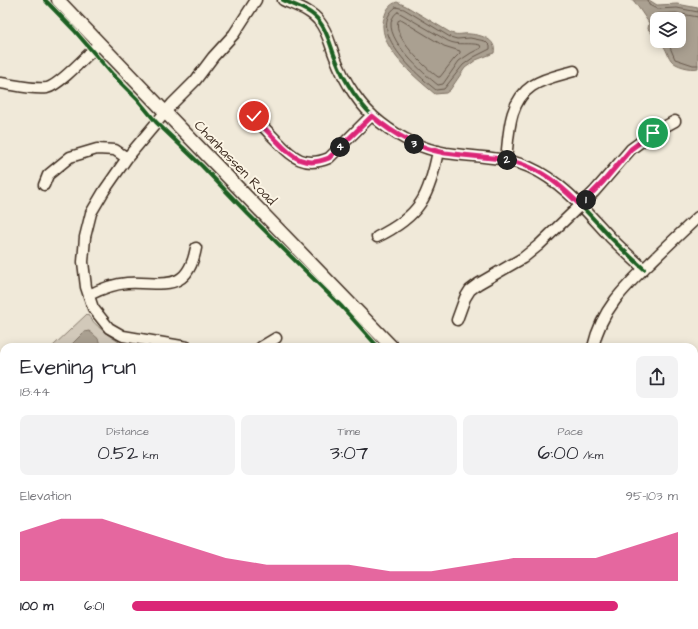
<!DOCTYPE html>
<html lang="en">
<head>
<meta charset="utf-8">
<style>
  :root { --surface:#fff; --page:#f2f2f3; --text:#2b2b33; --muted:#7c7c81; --accent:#db2777 }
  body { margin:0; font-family:"Architects Daughter",sans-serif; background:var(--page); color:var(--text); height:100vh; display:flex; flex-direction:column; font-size:15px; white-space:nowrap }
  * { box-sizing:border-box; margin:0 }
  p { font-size:13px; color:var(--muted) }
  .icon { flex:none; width:22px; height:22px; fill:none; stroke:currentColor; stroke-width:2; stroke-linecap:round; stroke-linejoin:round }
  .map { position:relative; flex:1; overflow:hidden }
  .side { position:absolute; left:0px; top:343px; width:698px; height:286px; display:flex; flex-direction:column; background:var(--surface); border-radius:12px 12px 0 0; box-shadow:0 2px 10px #0003 }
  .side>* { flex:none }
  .fabs { position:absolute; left:650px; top:12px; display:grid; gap:8px }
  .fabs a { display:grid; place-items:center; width:36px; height:36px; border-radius:8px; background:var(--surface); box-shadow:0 2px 10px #0003; font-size:20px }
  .pin { position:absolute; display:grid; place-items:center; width:34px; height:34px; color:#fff; margin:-17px; border:2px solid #fff; border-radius:50%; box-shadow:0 1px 4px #0007 }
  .km { position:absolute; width:20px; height:20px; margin:-10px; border-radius:50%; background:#222; color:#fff; font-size:11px; line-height:20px; text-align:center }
  .round { display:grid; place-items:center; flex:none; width:42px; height:42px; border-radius:8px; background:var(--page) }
  .overview { display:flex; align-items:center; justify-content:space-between; height:68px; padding:0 20px }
  h1 { font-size:22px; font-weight:600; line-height:30px }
  .stats { display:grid; grid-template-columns:repeat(3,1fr); gap:6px; height:68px; padding:4px 20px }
  .stats div { display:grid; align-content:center; border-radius:8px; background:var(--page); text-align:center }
  .stats b { font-size:20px; font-weight:600 }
  .stats small { font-size:11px; font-weight:400 }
  .stats p { font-size:11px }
  .chart { height:112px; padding:8px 20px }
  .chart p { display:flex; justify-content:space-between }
  .chart svg { width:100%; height:72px; margin-top:4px; fill:var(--accent); opacity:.7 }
  ul { padding:0 20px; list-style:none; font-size:13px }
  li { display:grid; grid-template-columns:64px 48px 1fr; align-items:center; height:30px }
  li i { height:10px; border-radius:5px; background:var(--accent) }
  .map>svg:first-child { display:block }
  .green { fill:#d2c9ba; stroke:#867a6c }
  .water { fill:#aaa091; stroke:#7e7163 }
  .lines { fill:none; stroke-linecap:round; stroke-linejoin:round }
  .shore { stroke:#67594c; stroke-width:1 }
  .minor-casing { stroke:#3b2a1e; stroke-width:13 }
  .major-casing { stroke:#3b2a1e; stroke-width:15 }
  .minor { stroke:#fcf5e5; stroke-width:10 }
  .major { stroke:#fcf5e5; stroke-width:12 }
  .cycleway-casing { stroke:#fcf5e5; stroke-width:6 }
  .cycleway { stroke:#1b5e20; stroke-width:4 }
  .route-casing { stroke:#fff; stroke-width:8 }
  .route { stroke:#db2777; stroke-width:5 }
  .labels { text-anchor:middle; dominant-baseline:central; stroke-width:4; stroke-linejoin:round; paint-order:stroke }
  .street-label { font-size:14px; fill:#3b2a1e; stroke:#fcf5e5 }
</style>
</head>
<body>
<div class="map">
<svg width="698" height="629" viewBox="0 0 698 629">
  <rect width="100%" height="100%" fill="#f0e9d9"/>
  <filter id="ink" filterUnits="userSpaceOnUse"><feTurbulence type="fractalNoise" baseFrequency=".025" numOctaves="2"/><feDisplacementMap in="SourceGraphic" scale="8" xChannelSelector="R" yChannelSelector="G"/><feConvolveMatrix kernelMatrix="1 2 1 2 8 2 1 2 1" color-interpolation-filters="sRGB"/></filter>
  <g filter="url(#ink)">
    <path class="green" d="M 87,314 C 96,326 106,334 119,342 L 113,347 L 98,347 L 99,343 L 84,332 L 69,347 L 52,347 Z"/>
    <path class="water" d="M 632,0 L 649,0 L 657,5 L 677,4 L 698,8 L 698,68 C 691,70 675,66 671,60 C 666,53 667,48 659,41 L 679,41 L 679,19 L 657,19 L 657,39 L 648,29 L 649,23 L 634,1 Z
      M 397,2 L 406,6 L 451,33 C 459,36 463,33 470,34 C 481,35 497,39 494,53 L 476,60 L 465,68 L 450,90 L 446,93 L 435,94 C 415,77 373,44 385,15 C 387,8 391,4 397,2 Z
      M 89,331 C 95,336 102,339 98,347 L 69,347 L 84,332 Z
      M 0,361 L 4,362 L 4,625 L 494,625 L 494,629 L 0,629 Z"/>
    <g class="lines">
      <path class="shore" d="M 648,0 L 649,5 L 657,9 L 677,8 L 698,12
        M 396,7 L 404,9 L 450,37 L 457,39 L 470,38 L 485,41 L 490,46 L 490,49 L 474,57 L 463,65 L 444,89 L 436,90 C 417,75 365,30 396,7 Z
        M 398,12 L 448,41 C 459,46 468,42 480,45 L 481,48 L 471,53 L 459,61 L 443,84 L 438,85 C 424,74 384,39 392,19 C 394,16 394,14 398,12 Z
        M 657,19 L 655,15 L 657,14 L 676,13 L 698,17
        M 401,20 L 444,46 L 460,51 L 460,53 L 454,59 L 440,77 L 438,77 C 426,68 392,37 398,21 Z
        M 665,41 L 669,45 L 675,59 L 693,65 L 698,65"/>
      <g class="minor-casing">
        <path id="minor" d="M 283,0 C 296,6 311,10 319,21 C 328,32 330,45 335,57 C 344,81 360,107 381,123 C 400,138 422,149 446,153 C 474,157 503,156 529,167 C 563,182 586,211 611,238 C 621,248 633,259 644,269
          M 0,83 C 15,85 32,90 47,88 C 60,85 88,54 99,44
          M 254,116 C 261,125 269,133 277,141 C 293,158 305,168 329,158 L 372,115
          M 506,160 C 509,134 508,102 532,86 C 544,78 560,75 574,71
          M 44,185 L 48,175 L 70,157 L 97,149 L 115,150 L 127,158
          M 377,237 C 420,216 429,197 438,151
          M 89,295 C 101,289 113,284 127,283 C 162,281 187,295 196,248
          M 457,320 L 465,298 L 470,290 L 478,284 L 523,258 L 539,245 L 594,192 L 631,149 L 653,133 L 675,121
          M 187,347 L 123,336 L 109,328 L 93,308 L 86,287 L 83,262 L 85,237 L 91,213 L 104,191 L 127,158 L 173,103 L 195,81 L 213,57 L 234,34 L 256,0
          M 261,347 L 276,338
          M 593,347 C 602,308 626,286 653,260 C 668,245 683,231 698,217
          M 694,383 L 698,377
          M 694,408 L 698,415
          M 694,500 L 698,488"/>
      </g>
      <g class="major-casing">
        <path id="major" d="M 58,0 L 165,112 L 392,347
          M 657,625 L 661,629"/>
      </g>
      <use href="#minor" class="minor"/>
      <use href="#major" class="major"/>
      <g class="cycleway-casing">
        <path id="cycleway" d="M 45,0 L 74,30 L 113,75 L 137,99 L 156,122 L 202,166 L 248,214 L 342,307 L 378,347
          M 283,0 C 296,6 311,10 319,21 C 328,32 330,45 335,57 C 344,81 360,107 381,123 C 400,138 422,149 446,153 C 474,157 503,156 529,167 C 563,182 586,211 611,238 C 621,248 633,259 644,269"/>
      </g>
      <use href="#cycleway" class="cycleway"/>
    </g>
  </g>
  <g class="lines" filter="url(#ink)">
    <g class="route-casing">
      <path id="route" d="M 254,116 C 261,125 269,133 277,141 C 293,158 305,168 329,158 L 372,116 C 393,134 418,148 445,153 C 473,157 503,156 529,167 C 550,176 565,190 580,205 L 603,182 L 631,149 L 653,133"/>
    </g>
    <use href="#route" class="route"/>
  </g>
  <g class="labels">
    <g class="street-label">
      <text transform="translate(235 163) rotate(46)">Chanhassen Road</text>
    </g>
  </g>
</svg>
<div class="fabs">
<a><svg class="icon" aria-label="layers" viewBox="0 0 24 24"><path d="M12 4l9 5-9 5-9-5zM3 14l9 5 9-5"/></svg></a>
</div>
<div class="pin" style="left:653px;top:133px;background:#1e9e55"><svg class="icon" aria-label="arrive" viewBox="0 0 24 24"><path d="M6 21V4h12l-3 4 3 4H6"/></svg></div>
<div class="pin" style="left:254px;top:116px;background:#d93025"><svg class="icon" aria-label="check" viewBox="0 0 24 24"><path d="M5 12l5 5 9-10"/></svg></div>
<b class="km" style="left:586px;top:200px">1</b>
<b class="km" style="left:507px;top:160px">2</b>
<b class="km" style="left:414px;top:144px">3</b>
<b class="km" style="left:340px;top:147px">4</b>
<section class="side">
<div class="overview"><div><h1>Evening run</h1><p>18:44</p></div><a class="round"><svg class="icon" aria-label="share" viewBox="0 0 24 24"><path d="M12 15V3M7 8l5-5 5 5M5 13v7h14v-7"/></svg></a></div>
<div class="stats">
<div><p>Distance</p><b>0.52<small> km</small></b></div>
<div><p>Time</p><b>3:07</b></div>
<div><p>Pace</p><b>6:00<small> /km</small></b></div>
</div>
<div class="chart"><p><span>Elevation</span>95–103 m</p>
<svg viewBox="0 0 160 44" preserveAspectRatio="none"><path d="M0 44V14L10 6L20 6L30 14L40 22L50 30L60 34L70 34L80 34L90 38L100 38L110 34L120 30L130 30L140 30L150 22L160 14V44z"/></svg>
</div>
<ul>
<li><b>100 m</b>6:01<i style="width:89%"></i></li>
</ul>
</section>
</div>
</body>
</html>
